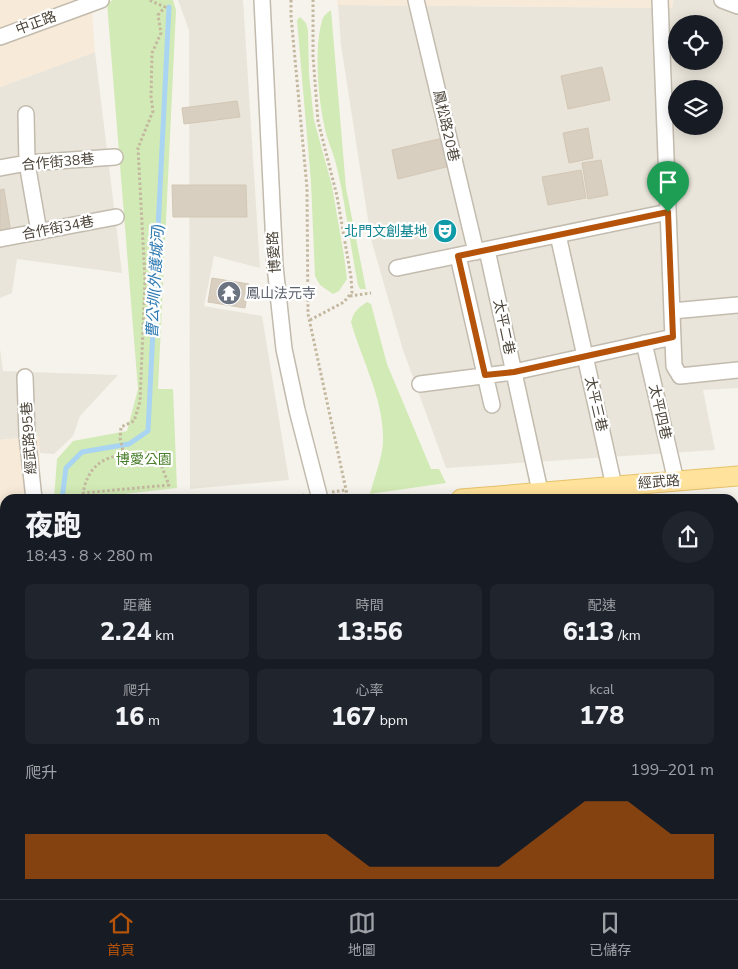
<!DOCTYPE html>
<html lang="zh-TW">
<head>
<meta charset="utf-8">
<style>
  :root { --surface:#171b24; --page:#20242c; --text:#f1f3f6; --muted:#9ea1a6; --line:#363941; --accent:#b45309 }
  body { margin:0; font-family:"Nunito Sans","Noto Sans TC",sans-serif; background:var(--page); color:var(--text); height:100vh; display:flex; flex-direction:column; font-size:19px; white-space:nowrap }
  * { box-sizing:border-box; margin:0 }
  p { font-size:16px; color:var(--muted) }
  .icon { flex:none; width:28px; height:28px; fill:none; stroke:currentColor; stroke-width:2; stroke-linecap:round; stroke-linejoin:round }
  .map { position:relative; flex:1; overflow:hidden }
  .sheet { position:absolute; left:0px; top:494px; width:739px; height:406px; display:flex; flex-direction:column; background:var(--surface); border-radius:15px 15px 0 0; box-shadow:0 2px 12px #0003 }
  .sheet>* { flex:none }
  .buttons { position:absolute; left:668px; top:15px; display:grid; gap:10px }
  .buttons a { display:grid; place-items:center; width:55px; height:55px; border-radius:50%; background:var(--surface); box-shadow:0 2px 12px #0003; font-size:25px }
  .pin { position:absolute; display:grid; place-items:center; width:42px; height:42px; color:#fff; margin:-51px -21px; border-radius:50% 50% 50% 0; rotate:-45deg; box-shadow:0 0 5px #0007 }
  .pin .icon { rotate:45deg }
  .round { display:grid; place-items:center; flex:none; width:52px; height:52px; border-radius:26px; background:var(--page) }
  .overview { display:flex; align-items:center; justify-content:space-between; height:85px; padding:0 25px }
  h1 { font-size:28px; font-weight:800; line-height:38px }
  .metrics { display:grid; grid-template-columns:repeat(3,1fr); gap:8px; height:85px; padding:5px 25px }
  .metrics div { display:grid; align-content:center; border-radius:8px; background:var(--page); text-align:center }
  .metrics b { font-size:25px; font-weight:800 }
  .metrics small { font-size:14px; font-weight:400 }
  .metrics p { font-size:14px }
  .chart { height:140px; padding:10px 25px }
  .chart p { display:flex; justify-content:space-between }
  .chart svg { width:100%; height:90px; margin-top:5px; fill:var(--accent); opacity:.7 }
  .menu { display:flex; justify-content:space-around; align-items:center; height:70px; border-top:1px solid var(--line); background:var(--surface); font-size:14px; color:var(--muted) }
  .menu a { display:grid; justify-items:center; gap:2px }
  .menu .selected { color:var(--accent) }
  .map>svg:first-child { display:block }
  .residential { fill:#eae5da; fill-rule:evenodd }
  .commercial { fill:#f7ead8 }
  .green { fill:#d2eab5 }
  .parking { fill:#e5e3e0 }
  .lines { fill:none; stroke-linecap:round; stroke-linejoin:round }
  .stream { stroke:#a9d4f2; stroke-width:5 }
  .building { fill:#d8cfc1; stroke:#d3c7b4 }
  .minor-casing { stroke:#c2bbae; stroke-width:18 }
  .major-casing { stroke:#e6c16a; stroke-width:21 }
  .path { stroke:#c4b79f; stroke-width:3; stroke-dasharray:2.5 2.5; stroke-linecap:butt }
  .minor { stroke:#fff; stroke-width:15 }
  .major { stroke:#ffe39c; stroke-width:19 }
  .route-casing { stroke:#fff; stroke-width:10 }
  .route { stroke:#b45309; stroke-width:6 }
  .labels { text-anchor:middle; dominant-baseline:central; stroke-width:4.5; stroke-linejoin:round; paint-order:stroke }
  .street-label { font-size:14px; fill:#4b4439; stroke:#fff }
  .culture-label { font-size:14px; fill:#0d838f; stroke:#fff; text-anchor:end }
  .worship-label { font-size:14px; fill:#5b616d; stroke:#fff; text-anchor:start }
  .park-label { font-size:14px; fill:#4a7f2a; stroke:#fff }
  .water-label { font-size:15px; font-style:italic; fill:#2e7ab2; stroke:#fff }
</style>
</head>
<body>
<div class="map">
<svg width="738" height="899" viewBox="0 0 738 899">
  <rect width="100%" height="100%" fill="#f6f3ec"/>
  <path class="residential" d="M 178,0 L 243,0 L 260,268 L 214,256 L 204,306 L 262,316 L 289,480 L 190,489 L 189,30 Z
    M 673,0 L 733,0 L 738,2 L 738,388 L 703,390 L 715,450 L 446,468 L 403,350 L 371,239 L 341,45 L 338,5 L 672,8 ZM 676,24 L 714,24 L 714,61 L 676,61 ZM 676,89 L 714,89 L 714,126 L 676,126 Z
    M 95,52 L 122,273 L 17,259 L 12,293 L 0,298 L 0,87 Z
    M 0,349 L 3,371 L 118,375 L 80,416 L 73,436 L 54,454 L 40,453 L 38,436 L 0,440 Z
    M 142,895 L 537,895 L 539,899 L 146,899 Z"/>
  <path class="commercial" d="M 0,0 L 91,0 L 95,52 L 0,87 Z
    M 337,0 L 673,0 L 672,8 L 338,5 Z
    M 39,436 L 41,499 L 5,499 L 5,510 L 0,510 L 0,440 Z"/>
  <path class="green" d="M 113,0 L 173,0 L 176,10 L 158,389 L 173,389 L 177,488 L 79,499 L 54,499 L 57,459 L 73,441 L 127,431 L 138,389 L 107,3 Z
    M 331,10 L 346,188 L 366,289 L 360,289 L 358,285 C 350,245 346,204 336,164 C 333,151 326,138 324,124 C 318,97 314,48 322,21 C 323,16 327,13 331,10 Z
    M 300,17 L 306,23 L 308,30 L 309,75 L 314,120 L 332,186 L 344,256 L 347,279 L 339,291 L 333,294 L 320,285 L 315,276 L 311,182 L 297,20 Z
    M 367,302 L 371,304 L 387,364 L 431,469 L 439,469 L 446,483 L 370,494 C 374,478 383,456 383,441 C 384,399 362,361 351,322 C 354,311 358,308 367,302 Z
    M 734,785 L 738,788 L 738,899 L 613,899 L 611,895 L 734,895 Z
    M 0,847 L 4,850 L 5,848 L 5,895 L 98,895 L 102,899 L 0,899 Z"/>
  <path class="parking" d="M 738,505 L 738,683 L 734,683 L 734,506 Z"/>
  <g class="lines">
    <path class="stream" d="M 62,499 L 66,468 L 82,452 L 129,444 L 148,431 L 169,7
      M 82,895 L 86,899"/>
  </g>
  <path class="building" d="M 602,67 L 610,100 L 568,109 L 561,76 Z
    M 237,101 L 240,117 L 184,124 L 182,108 Z
    M 588,128 L 593,158 L 569,163 L 563,133 Z
    M 443,138 L 450,166 L 398,179 L 392,150 Z
    M 601,160 L 608,195 L 588,199 L 582,163 Z
    M 581,170 L 586,198 L 548,205 L 542,177 Z
    M 172,185 L 246,185 L 247,217 L 173,217 Z
    M 4,189 L 11,233 L 0,234 L 0,190 Z
    M 212,278 L 249,284 L 245,308 L 208,302 Z"/>
  <g class="lines">
    <g class="minor-casing">
      <path id="minor" d="M 262,0 L 275,266 L 284,349 L 297,410 L 320,499
        M 416,0 L 476,252
        M 660,0 L 674,366 L 680,376 L 738,370
        M 722,0 L 738,6
        M 0,37 L 101,0
        M 26,114 L 27,163 L 39,232
        M 0,168 L 27,163 L 115,157
        M 558,235 L 614,486
        M 0,239 L 116,217
        M 487,250 L 540,491
        M 458,256 L 492,405
        M 397,268 L 668,212
        M 672,311 L 738,305
        M 644,343 L 676,481
        M 25,377 L 27,435 L 34,499
        M 420,384 L 514,372 L 673,337
        M 122,895 L 126,899
        M 299,895 L 302,899
        M 412,895 L 418,899
        M 548,895 L 550,899
        M 461,899 L 464,895"/>
    </g>
    <g class="major-casing">
      <path id="major" d="M 461,499 L 738,476
        M 0,544 L 5,543"/>
    </g>
    <path class="path" d="M 291,0 L 291,16 L 307,188 L 308,314 L 348,499
      M 350,296 L 371,293
      M 310,320 L 344,302 L 352,292 L 351,277 L 337,196 L 318,121 L 313,56 L 313,0
      M 156,452 L 169,485 L 83,493 C 91,451 122,455 156,452 Z
      M 124,455 L 120,438 L 121,427 L 134,421 L 140,402 L 145,280 L 138,148 L 153,111 L 151,97 L 152,53 L 161,33 L 158,15 L 165,7 L 149,0
      M 332,492 L 346,490
      M 288,497 L 304,495
      M 734,860 L 738,863
      M 582,895 L 584,899
      M 714,895 L 717,899"/>
    <use href="#minor" class="minor"/>
    <use href="#major" class="major"/>
  </g>
  <g class="lines">
    <g class="route-casing">
      <path id="route" d="M 668,212 L 673,337 L 514,372 L 485,375 L 458,256 Z"/>
    </g>
    <use href="#route" class="route"/>
  </g>
  <defs>
    <g id="theatre-disc" transform="scale(1.25)"><circle r="9.5" fill="#0f9aa8" stroke="#fff"/><path d="M-5-5.5Q0-4 5-5.5V0Q5 5 0 6Q-5 5-5 0ZM-3.3-2.5H-1v1.5H-3.3ZM1-2.5H3.3v1.5H1ZM-2.8 1Q0 5.5 2.8 1Z" fill="#fff"/></g>
    <g id="temple-disc" transform="scale(1.25)"><circle r="9.5" fill="#6b7280" stroke="#fff"/><path d="M0-6L5-2H3V0L6.5 2.5H4V6H1.5V3h-3V6H-4V2.5H-6.5L-3 0V-2H-5Z" fill="#fff"/></g>
  </defs>
  <g fill-rule="evenodd">
    <use href="#theatre-disc" x="445" y="231"/>
    <use href="#temple-disc" x="229" y="293"/>
  </g>
  <g class="labels">
    <g class="street-label">
      <text transform="translate(36 23) rotate(-20)">中正路</text>
      <text transform="translate(446 126) rotate(77)">鳳松路20巷</text>
      <text transform="translate(58 162) rotate(-5)">合作街38巷</text>
      <text transform="translate(58 228) rotate(-11)">合作街34巷</text>
      <text transform="translate(274 252) rotate(-94)">博愛路</text>
      <text transform="translate(504 327) rotate(78)">太平二巷</text>
      <text transform="translate(596 404) rotate(77)">太平三巷</text>
      <text transform="translate(660 412) rotate(77)">太平四巷</text>
      <text transform="translate(29 438) rotate(-94)">經武路95巷</text>
      <text transform="translate(659 482) rotate(-4)">經武路</text>
    </g>
    <g class="culture-label">
      <text x="428" y="231">北門文創基地</text>
    </g>
    <g class="worship-label">
      <text x="246" y="293">鳳山法元寺</text>
    </g>
    <g class="park-label">
      <text x="144" y="459">博愛公園</text>
    </g>
    <g class="water-label">
      <text transform="translate(155 281) rotate(-87)">曹公圳(外護城河)</text>
    </g>
  </g>
</svg>
<div class="buttons">
<a><svg class="icon" aria-label="locate" viewBox="0 0 24 24"><circle cx="12" cy="12" r="6"/><path d="M12 2v4M12 18v4M2 12h4M18 12h4"/></svg></a>
<a><svg class="icon" aria-label="layers" viewBox="0 0 24 24"><path d="M12 4l9 5-9 5-9-5zM3 14l9 5 9-5"/></svg></a>
</div>
<div class="pin" style="left:668px;top:212px;background:#1e9e55"><svg class="icon" aria-label="arrive" viewBox="0 0 24 24"><path d="M6 21V4h12l-3 4 3 4H6"/></svg></div>
<section class="sheet">
<div class="overview"><div><h1>夜跑</h1><p>18:43 · 8 × 280 m</p></div><a class="round"><svg class="icon" aria-label="share" viewBox="0 0 24 24"><path d="M12 15V3M7 8l5-5 5 5M5 13v7h14v-7"/></svg></a></div>
<div class="metrics">
<div><p>距離</p><b>2.24<small> km</small></b></div>
<div><p>時間</p><b>13:56</b></div>
<div><p>配速</p><b>6:13<small> /km</small></b></div>
</div>
<div class="metrics">
<div><p>爬升</p><b>16<small> m</small></b></div>
<div><p>心率</p><b>167<small> bpm</small></b></div>
<div><p>kcal</p><b>178</b></div>
</div>
<div class="chart"><p><span>爬升</span>199–201 m</p>
<svg viewBox="0 0 160 44" preserveAspectRatio="none"><path d="M0 44V22L10 22L20 22L30 22L40 22L50 22L60 22L70 22L80 38L90 38L100 38L110 38L120 22L130 6L140 6L150 22L160 22V44z"/></svg>
</div>
</section>
</div>
<nav class="menu">
<a class="selected"><svg class="icon" aria-label="home" viewBox="0 0 24 24"><path d="M3 11l9-7 9 7M6 9v11h12V9"/></svg>首頁</a>
<a><svg class="icon" aria-label="map" viewBox="0 0 24 24"><path d="M3 6l6-2 6 2 6-2v14l-6 2-6-2-6 2zM9 4v14M15 6v14"/></svg>地圖</a>
<a><svg class="icon" aria-label="saved" viewBox="0 0 24 24"><path d="M7 4h10v16l-5-4-5 4z"/></svg>已儲存</a>
</nav>
</body>
</html>
